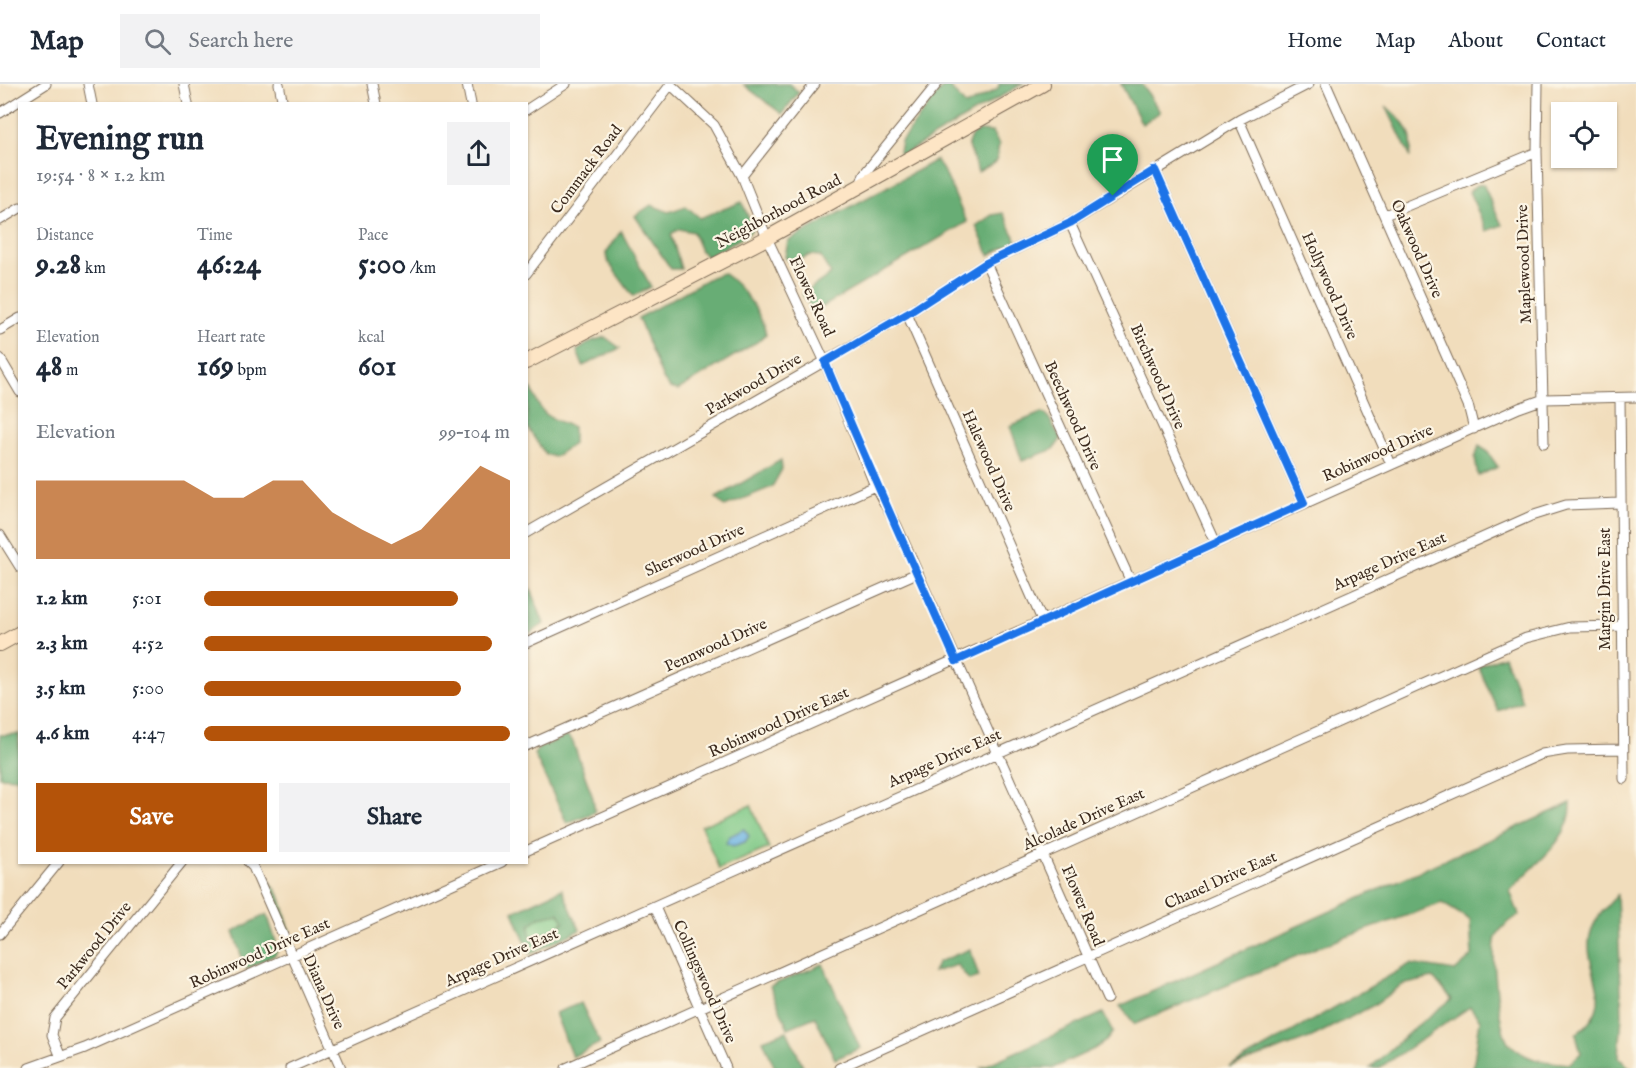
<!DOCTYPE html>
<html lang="en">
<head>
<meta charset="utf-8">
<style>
  :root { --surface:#fff; --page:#f2f2f3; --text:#1f2937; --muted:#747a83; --line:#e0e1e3; --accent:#b45309 }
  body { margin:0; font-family:"IM FELL English",serif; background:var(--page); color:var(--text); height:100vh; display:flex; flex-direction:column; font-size:22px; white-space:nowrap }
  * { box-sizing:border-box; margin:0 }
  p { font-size:20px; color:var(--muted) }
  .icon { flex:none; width:33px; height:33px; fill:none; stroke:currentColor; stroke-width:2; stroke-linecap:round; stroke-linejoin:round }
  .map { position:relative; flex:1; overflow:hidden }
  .drawer { position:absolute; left:18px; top:18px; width:510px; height:762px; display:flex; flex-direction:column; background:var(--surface); border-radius:0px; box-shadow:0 2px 4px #0004 }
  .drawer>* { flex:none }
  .fabs { position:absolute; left:1551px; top:18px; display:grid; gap:12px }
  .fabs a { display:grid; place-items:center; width:66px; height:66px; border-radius:0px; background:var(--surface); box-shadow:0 2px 4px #0004; font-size:30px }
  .pin { position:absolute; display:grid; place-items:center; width:51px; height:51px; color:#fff; margin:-62px -26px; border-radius:50% 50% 50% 0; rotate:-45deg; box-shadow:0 0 6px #0007 }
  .pin .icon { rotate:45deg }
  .round { display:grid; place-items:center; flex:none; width:63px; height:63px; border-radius:0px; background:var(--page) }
  .head { display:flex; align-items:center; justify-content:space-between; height:102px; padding:0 18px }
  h1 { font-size:33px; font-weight:800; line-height:45px }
  .figures { display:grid; grid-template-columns:repeat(3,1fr); gap:9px; height:102px; padding:6px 18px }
  .figures div { display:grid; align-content:center }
  .figures b { font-size:30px; font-weight:800 }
  .figures small { font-size:16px; font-weight:400 }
  .figures p { font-size:16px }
  .chart { height:168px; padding:12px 18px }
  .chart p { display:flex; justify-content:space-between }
  .chart svg { width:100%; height:108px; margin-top:6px; fill:var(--accent); opacity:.7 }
  .primary-button { display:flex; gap:12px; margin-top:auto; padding:12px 18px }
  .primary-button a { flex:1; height:69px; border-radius:0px; background:var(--accent); color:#fff; font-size:24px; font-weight:800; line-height:69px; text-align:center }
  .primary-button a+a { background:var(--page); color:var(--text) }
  ul { padding:0 18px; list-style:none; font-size:20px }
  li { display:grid; grid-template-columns:96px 72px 1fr; align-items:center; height:45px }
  li i { height:15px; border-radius:8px; background:var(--accent) }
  header { display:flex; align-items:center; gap:36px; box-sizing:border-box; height:84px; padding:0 30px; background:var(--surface); border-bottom:2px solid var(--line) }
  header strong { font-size:28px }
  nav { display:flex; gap:33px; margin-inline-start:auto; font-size:21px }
  .search { width:420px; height:54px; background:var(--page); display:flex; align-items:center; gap:15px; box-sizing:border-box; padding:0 21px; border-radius:0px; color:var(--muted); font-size:22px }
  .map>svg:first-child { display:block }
  .green { fill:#7fc987; stroke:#5d7a52; stroke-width:1.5 }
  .forest { fill:#67ad74; stroke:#516c49; stroke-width:1.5; fill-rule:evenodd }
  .water { fill:#6cb4e3; stroke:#546f80; stroke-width:1.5 }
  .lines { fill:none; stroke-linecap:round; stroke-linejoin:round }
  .street-casing { stroke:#7b6955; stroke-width:11 }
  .secondary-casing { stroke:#7b6955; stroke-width:16 }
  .street { stroke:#fff; stroke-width:9 }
  .secondary { stroke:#fde5c5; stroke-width:14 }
  .route-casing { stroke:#fff; stroke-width:12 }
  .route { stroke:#1a73e8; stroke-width:8 }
  .labels { text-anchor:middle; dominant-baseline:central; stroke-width:4.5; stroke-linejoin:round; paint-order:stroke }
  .street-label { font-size:16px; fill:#3b2a1e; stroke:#fcf5e5 }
</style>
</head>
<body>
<header>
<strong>Map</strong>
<div class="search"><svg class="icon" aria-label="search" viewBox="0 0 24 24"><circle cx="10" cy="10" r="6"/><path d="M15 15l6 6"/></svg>Search here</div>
<nav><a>Home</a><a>Map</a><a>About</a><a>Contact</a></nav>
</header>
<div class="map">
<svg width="1636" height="984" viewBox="0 0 1636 984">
  <rect width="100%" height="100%" fill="#fcf5e5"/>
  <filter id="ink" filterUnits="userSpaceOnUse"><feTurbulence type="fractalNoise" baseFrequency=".0167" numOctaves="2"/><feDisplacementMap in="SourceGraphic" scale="12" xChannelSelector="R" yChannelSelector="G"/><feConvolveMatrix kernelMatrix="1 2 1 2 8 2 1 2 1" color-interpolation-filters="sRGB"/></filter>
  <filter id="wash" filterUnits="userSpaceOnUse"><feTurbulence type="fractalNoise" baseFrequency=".008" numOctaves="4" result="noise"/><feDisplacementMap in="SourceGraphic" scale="24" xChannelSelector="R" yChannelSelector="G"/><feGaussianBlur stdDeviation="1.35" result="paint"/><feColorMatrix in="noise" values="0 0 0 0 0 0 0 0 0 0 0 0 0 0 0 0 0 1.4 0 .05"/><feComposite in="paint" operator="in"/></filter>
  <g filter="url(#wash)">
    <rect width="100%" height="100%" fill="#f1ddbc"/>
    <path class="green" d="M 751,721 L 769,764 L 719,785 L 701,742 Z
      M 559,829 L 564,837 C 555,847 548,847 538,859 L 535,858 L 530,851 L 530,841 L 539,833 Z"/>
    <path class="forest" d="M 789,0 L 799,8 L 782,30 L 744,1 Z
      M 999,0 L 1022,0 L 901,72 L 899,68 L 901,57 L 942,4 L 949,2 L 966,22 L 998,5 Z
      M 1121,0 L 1142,0 L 1160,28 L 1142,40 Z
      M 1386,22 C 1403,37 1416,48 1410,72 Z
      M 979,47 L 992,48 L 999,61 L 996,78 L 978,88 L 968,60 L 971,52 Z
      M 936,76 C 950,93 956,118 967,138 L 814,228 L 802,210 L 831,190 L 820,172 L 810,171 L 791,179 L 785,173 L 788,157 Z
      M 1483,100 L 1502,141 L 1487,147 L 1469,108 L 1475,102 Z
      M 742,118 L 753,144 L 747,151 L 707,173 L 701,167 L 693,148 L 679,145 L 671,150 L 681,185 L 671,185 L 635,132 L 651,121 L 669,128 L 686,122 L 700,134 Z
      M 1003,129 L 1017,157 L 989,171 L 976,142 L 992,131 Z
      M 621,147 L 651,203 L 633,212 L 608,178 L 606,169 Z
      M 723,189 C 742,202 761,228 766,250 L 757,258 L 678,306 L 670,304 L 663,295 L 638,234 L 711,193 Z
      M 605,253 L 620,264 L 583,282 L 577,267 L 592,257 Z
      M 527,303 L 532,305 C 540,331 548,334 573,343 L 573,360 L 554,373 L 545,370 L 527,343 Z
      M 1041,329 L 1047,331 L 1061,355 L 1054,365 L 1022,377 L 1010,342 Z
      M 1479,362 L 1487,367 L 1498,383 L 1478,392 L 1475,374 Z
      M 781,376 L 782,385 L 772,403 L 725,422 L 716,414 Z
      M 531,505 L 544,540 L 527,551 L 527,507 Z
      M 1504,572 L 1522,617 L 1498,627 L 1478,582 Z
      M 19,650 L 19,694 L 0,693 L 0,651 Z
      M 567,652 L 572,656 L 593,714 L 595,728 L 567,739 L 534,670 L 539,664 Z
      M 1571,719 C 1573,756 1531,782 1510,807 L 1519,831 C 1510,837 1496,846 1495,858 C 1492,874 1499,948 1509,959 C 1528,978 1543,977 1569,980 L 1581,969 L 1576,950 C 1624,917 1577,882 1592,845 C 1597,832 1608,821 1617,811 L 1622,930 L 1619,973 L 1630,984 L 1473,984 L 1480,936 L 1470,923 L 1379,984 L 1370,984 L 1414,944 L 1452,915 L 1433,894 L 1402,901 L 1372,922 L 1312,953 L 1229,984 L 1410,880 L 1455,887 L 1472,872 L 1470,836 L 1442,819 L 1318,863 L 1135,940 L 1120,922 Z
      M 268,794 L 281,814 L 294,862 L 266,802 Z
      M 562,805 L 580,846 L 530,870 L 513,828 ZM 559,829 L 564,838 L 558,844 L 542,850 L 538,858 L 535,858 L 530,851 L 530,841 L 539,833 Z
      M 267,830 L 278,864 L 275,871 L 246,885 L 233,848 Z
      M 970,865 L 979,893 L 969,896 L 957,881 L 933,888 L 938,878 Z
      M 823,880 L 860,964 L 835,975 L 815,933 L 788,944 L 770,902 Z
      M 581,919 L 600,959 L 572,973 L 555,929 Z
      M 1103,929 L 1113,948 L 1106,957 L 1094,965 L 1053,984 L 980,984 Z
      M 787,947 L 804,984 L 775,984 L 763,956 Z"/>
    <path class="water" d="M 744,745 L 749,752 L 745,758 L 733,762 L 726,759 L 730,752 Z"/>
  </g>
  <g filter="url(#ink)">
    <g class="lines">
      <g class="street-casing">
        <path id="street" d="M 88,0 L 92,20
          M 184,0 L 188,20
          M 279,0 L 283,20
          M 372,0 L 376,20
          M 467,0 L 471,20
          M 670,0 L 714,41 L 742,92 L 767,154 L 825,278 L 875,402 L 897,442 L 1107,915
          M 1326,0 L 1468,321 L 1474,345
          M 1538,0 L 1537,68 L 1544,359
          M 526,26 L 566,0
          M 0,29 L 46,0
          M 1239,36 L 1391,380
          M 1155,86 L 1304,419
          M 742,92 L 815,0
          M 860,102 L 864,90 L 937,0
          M 1385,131 L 1537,68
          M 0,136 L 20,124
          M 1070,139 L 1216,459
          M 986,179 L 1131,498
          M 526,190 L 671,0
          M 907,230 L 1042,536
          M 0,246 L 20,234
          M 0,274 L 20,308
          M 1620,314 L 1624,695
          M 526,449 L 907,230 L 986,179 L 1070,139 L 1239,36 L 1309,0
          M 0,451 L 20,483
          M 526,559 L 875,402
          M 526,662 L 917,489
          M 526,767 L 1519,324 L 1544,315 L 1636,313
          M 248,778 L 253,783 L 341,984
          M 655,823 L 726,984
          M 0,850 L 59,778
          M 60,971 L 52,951 L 55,934 L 182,778
          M 29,984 L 85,964 L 502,778
          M 290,984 L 1531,432 L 1566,421 L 1620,419
          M 566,984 L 1526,554 L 1570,543 L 1621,542
          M 839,984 L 1542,670 L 1567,666 L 1622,665"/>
      </g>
      <g class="secondary-casing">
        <path id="secondary" d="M 526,278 L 767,154 L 1043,0
          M 0,560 L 20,549"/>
      </g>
      <use href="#street" class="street"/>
      <use href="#secondary" class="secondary"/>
    </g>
  </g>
  <g class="lines" filter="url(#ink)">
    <g class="route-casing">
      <path id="route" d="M 1155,86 L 1304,419 L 956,577 C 912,477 866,379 825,278 L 907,230 L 986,179 L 1070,139 Z"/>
    </g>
    <use href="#route" class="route"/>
  </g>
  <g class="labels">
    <g class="street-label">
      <text transform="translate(587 86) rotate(-53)">Commack Road</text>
      <text transform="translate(779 128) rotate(-28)">Neighborhood Road</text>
      <text transform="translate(1416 165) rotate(66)">Oakwood Drive</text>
      <text transform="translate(1525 180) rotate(-92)">Maplewood Drive</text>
      <text transform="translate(1329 202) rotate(66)">Hollywood Drive</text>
      <text transform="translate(811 213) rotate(65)">Flower Road</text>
      <text transform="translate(1157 293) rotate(66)">Birchwood Drive</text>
      <text transform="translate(754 301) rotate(-30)">Parkwood Drive</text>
      <text transform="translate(1072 332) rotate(66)">Beechwood Drive</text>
      <text transform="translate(1378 370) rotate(-24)">Robinwood Drive</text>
      <text transform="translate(988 377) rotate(66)">Halewood Drive</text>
      <text transform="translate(695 467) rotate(-24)">Sherwood Drive</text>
      <text transform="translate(1390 478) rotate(-24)">Arpage Drive East</text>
      <text transform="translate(1606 505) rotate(-90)">Margin Drive East</text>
      <text transform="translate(716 562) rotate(-24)">Pennwood Drive</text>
      <text transform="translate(779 639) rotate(-24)">Robinwood Drive East</text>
      <text transform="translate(945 675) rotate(-24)">Arpage Drive East</text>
      <text transform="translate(1084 736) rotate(-24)">Alcolade Drive East</text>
      <text transform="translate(1221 797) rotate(-24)">Chanel Drive East</text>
      <text transform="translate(1082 822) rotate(67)">Flower Road</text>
      <text transform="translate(95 862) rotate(-51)">Parkwood Drive</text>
      <text transform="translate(260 870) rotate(-24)">Robinwood Drive East</text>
      <text transform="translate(502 874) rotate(-24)">Arpage Drive East</text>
      <text transform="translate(704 898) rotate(66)">Collingswood Drive</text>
      <text transform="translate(323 908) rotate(66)">Diana Drive</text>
    </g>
  </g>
</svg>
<div class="fabs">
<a><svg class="icon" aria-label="locate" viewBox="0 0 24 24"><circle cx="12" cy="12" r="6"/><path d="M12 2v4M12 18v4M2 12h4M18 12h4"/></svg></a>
</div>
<div class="pin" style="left:1113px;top:112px;background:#1e9e55"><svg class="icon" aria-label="arrive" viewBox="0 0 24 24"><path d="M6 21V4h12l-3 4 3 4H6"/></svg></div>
<section class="drawer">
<div class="head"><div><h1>Evening run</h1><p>19:54 · 8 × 1.2 km</p></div><a class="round"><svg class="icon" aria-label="share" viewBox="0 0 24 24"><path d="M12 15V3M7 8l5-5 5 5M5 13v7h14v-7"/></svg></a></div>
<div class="figures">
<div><p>Distance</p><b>9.28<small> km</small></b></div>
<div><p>Time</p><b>46:24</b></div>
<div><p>Pace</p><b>5:00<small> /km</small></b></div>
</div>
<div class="figures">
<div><p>Elevation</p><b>48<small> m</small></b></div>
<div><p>Heart rate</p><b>169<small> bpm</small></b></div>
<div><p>kcal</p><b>601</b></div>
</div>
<div class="chart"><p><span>Elevation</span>99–104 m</p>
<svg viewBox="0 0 160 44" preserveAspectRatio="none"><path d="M0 44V12L10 12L20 12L30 12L40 12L50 12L60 19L70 19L80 12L90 12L100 25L110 32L120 38L130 32L140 19L150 6L160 12V44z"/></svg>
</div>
<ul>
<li><b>1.2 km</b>5:01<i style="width:83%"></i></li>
<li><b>2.3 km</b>4:52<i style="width:94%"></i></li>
<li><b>3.5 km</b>5:00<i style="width:84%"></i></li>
<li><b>4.6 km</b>4:47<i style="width:100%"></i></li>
</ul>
<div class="primary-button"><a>Save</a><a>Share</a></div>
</section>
</div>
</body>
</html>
